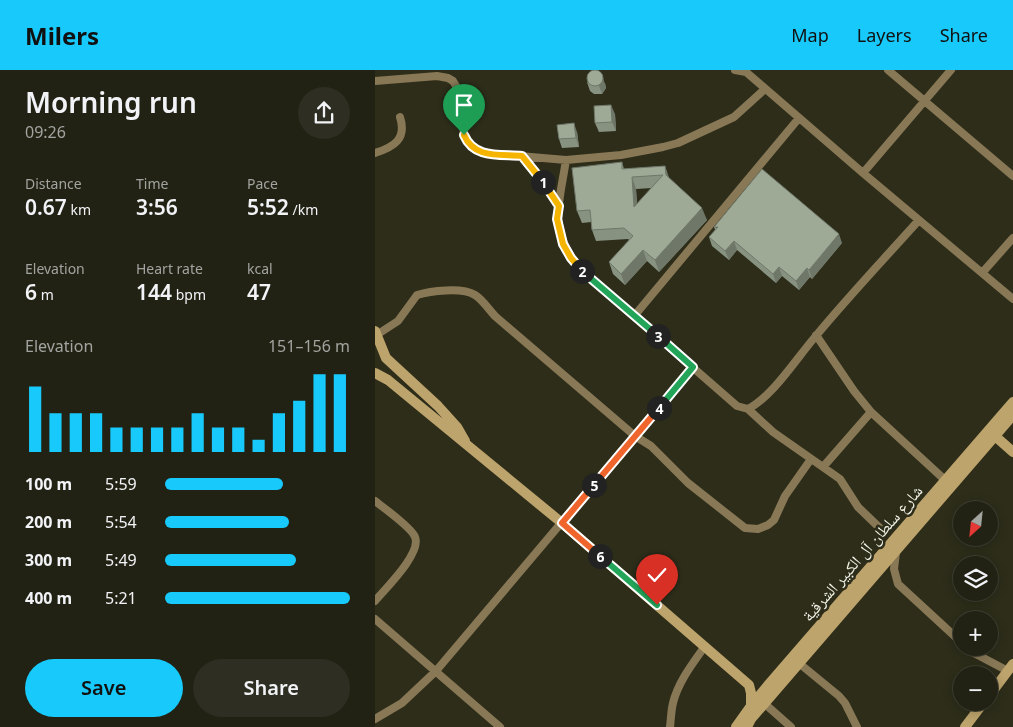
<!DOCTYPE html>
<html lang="en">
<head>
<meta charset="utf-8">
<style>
  :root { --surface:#222214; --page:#2e2f22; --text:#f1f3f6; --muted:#a2a4a0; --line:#3f3f34; --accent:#17cafb }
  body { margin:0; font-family:"Noto Sans","Noto Naskh Arabic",sans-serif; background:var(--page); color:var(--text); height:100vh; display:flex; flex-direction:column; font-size:19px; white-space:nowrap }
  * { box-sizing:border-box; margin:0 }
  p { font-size:16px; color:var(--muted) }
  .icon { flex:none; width:28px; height:28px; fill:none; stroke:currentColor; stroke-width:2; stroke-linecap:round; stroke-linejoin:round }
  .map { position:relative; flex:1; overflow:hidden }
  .side { display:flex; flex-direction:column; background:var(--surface); width:375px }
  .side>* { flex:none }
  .needle { width:32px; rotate:207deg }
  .tools { position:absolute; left:578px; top:431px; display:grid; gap:10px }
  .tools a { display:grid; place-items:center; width:45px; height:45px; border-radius:50%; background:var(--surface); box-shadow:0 2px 12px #0003,0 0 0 1px var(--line); font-size:25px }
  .pin { position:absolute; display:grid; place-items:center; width:42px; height:42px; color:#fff; margin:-51px -21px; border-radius:50% 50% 50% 0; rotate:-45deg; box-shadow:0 0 5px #0007 }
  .pin .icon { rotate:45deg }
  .km { position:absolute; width:25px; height:25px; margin:-12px; border-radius:50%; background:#222; color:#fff; font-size:14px; line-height:25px; text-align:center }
  .round { display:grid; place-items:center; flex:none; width:52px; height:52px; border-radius:26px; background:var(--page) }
  .headline { display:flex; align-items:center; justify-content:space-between; height:85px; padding:0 25px }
  h1 { font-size:28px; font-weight:600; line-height:38px }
  .figures { display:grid; grid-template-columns:repeat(3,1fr); gap:8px; height:85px; padding:5px 25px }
  .figures div { display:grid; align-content:center }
  .figures b { font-size:21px; font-weight:600 }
  .figures small { font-size:14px; font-weight:400 }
  .figures p { font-size:14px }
  .chart { height:140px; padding:10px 25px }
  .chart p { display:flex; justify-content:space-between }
  .chart svg { width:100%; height:90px; margin-top:5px; stroke:var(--accent); stroke-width:6 }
  .button { display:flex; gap:10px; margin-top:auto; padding:10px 25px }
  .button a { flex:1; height:58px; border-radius:30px; background:var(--accent); color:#111; font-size:20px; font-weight:600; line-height:58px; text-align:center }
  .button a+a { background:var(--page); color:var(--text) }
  ul { padding:0 25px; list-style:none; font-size:16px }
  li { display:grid; grid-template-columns:80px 60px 1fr; align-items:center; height:38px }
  li i { height:12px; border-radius:6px; background:var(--accent) }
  header { display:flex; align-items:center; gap:30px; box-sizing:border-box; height:70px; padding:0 25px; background:var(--accent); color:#111 }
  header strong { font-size:24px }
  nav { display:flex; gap:28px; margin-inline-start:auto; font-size:18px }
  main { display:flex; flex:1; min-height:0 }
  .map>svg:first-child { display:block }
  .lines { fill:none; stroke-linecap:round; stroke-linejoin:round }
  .street { stroke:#887856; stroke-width:8 }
  .secondary { stroke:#bda36c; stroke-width:10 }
  .wall { fill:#889281; fill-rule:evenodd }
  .shaded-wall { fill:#6f7769 }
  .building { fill:#9eaa96; stroke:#6f7769; fill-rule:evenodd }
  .split-1-casing { stroke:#fff; stroke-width:10 }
  .split-2-casing { stroke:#fff; stroke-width:10 }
  .split-3-casing { stroke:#fff; stroke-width:10 }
  .split-4-casing { stroke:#fff; stroke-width:10 }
  .split-5-casing { stroke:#fff; stroke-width:10 }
  .split-6-casing { stroke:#fff; stroke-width:10 }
  .split-7-casing { stroke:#fff; stroke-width:10 }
  .split-1 { stroke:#f5b400; stroke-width:6 }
  .split-2 { stroke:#f5b400; stroke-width:6 }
  .split-3 { stroke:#22a559; stroke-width:6 }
  .split-4 { stroke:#22a559; stroke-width:6 }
  .split-5 { stroke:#f0652b; stroke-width:6 }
  .split-6 { stroke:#f0652b; stroke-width:6 }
  .split-7 { stroke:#22a559; stroke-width:6 }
  .labels { text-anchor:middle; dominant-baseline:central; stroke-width:5; stroke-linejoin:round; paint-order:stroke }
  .street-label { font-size:16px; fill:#f4f5e9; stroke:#2d2d1a }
</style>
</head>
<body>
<header>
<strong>Milers</strong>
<nav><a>Map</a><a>Layers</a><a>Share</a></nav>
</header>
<main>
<section class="side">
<div class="headline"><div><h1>Morning run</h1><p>09:26</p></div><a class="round"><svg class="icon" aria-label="share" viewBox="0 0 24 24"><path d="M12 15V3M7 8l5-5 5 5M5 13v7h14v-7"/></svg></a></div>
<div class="figures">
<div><p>Distance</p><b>0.67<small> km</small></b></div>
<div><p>Time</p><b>3:56</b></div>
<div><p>Pace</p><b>5:52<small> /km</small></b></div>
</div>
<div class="figures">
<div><p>Elevation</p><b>6<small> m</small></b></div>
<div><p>Heart rate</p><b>144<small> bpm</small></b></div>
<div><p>kcal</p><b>47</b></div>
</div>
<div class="chart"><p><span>Elevation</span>151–156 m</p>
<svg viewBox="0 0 160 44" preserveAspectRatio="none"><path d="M5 44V12M15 44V25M25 44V25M35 44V25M45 44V32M55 44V32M65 44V32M75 44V32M85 44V25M95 44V32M105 44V32M115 44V38M125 44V25M135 44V19M145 44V6M155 44V6"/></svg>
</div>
<ul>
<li><b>100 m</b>5:59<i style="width:64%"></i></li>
<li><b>200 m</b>5:54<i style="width:67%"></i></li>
<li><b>300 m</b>5:49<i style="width:71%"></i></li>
<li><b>400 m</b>5:21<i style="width:100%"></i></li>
</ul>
<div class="button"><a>Save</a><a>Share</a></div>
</section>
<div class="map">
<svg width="638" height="657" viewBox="0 0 638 657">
  <rect width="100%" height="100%" fill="#2d2d1a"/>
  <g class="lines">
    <path class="street" d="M 360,0 L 371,2 L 488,103 L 638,229
      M 513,0 L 638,106
      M 0,11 L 62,6 L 73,8 L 78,11 L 84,21 L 89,65 C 93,74 98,79 108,83 L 191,90 L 246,85 L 288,77 L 303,73 L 359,47 L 390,19
      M 0,83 C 19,77 32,69 25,47
      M 147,86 L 164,106 L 183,136
      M 191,90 C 184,135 173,161 206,200 L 362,336 L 373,339 L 398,362 L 465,409 L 483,437 L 510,463
      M 488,103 L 576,0
      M 607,203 L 638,168
      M 260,245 L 424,48
      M 3,264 L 23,251 L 42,225 C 55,221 87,217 100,225 C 108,230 114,240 121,247 L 260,366 L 276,376 L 313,413 L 370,458 L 383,459 L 393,455 L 399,450 L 410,426 L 436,389
      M 441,265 L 479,321 L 496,342 L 570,410
      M 373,339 C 398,326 421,289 440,267 C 473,227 509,189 544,150
      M 448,397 L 496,342
      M 0,431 C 9,438 37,458 40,467 C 47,483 10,519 0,531
      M 521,482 L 519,499 L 523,514 L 586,572
      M 0,549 L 125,657
      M 592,578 L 597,582 L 633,601
      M 425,594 L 464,626 L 470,633 L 482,657
      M 390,634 L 416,657
      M 0,649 L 27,633 L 61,601 L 318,297
      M 295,657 C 296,649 296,641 298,633 C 303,612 318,593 330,576"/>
    <path class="secondary" d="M 0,261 L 11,288 L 63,336 L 82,357 L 90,371
      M 0,303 L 13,310 L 187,453 L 374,615 L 376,623 L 376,636
      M 620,366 L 638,382
      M 614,626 L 638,594
      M 361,657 L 376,636 L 394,614 L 638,332
      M 372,657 L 376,649 L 638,345
      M 590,657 L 609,632"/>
  </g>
  <path class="wall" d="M 212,12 L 230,13 L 231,18 L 227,24 L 219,24 L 215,21 Z
    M 240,44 L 241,61 L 224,62 L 220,53 Z
    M 202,62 L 204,77 L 187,78 L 184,69 Z
    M 247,92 L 249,99 L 290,96 L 294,108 L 332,150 L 284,202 L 272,191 L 250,215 L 238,204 L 234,192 L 254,170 L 253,169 L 221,171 L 217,160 L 216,152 L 207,153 L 202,141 ZM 277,118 L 262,134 L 261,119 Z
    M 339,157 L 467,173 L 437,209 L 435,207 L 424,220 L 407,206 L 401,213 L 362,180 L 354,190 L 337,176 L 334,167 L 340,160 Z"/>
  <path class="shaded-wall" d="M 227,4 L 231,18 L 227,24 L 224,16 Z
    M 236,35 L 240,44 L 241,61 L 237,52 Z
    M 199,53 L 202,62 L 204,77 L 201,68 Z
    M 290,96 L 294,108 L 291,105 Z
    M 257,107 L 261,119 L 263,149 L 259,137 Z
    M 327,138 L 332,150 L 284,202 L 280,190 Z
    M 464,164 L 467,173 L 437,209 L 434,200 Z
    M 359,171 L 362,180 L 354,190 L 350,181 Z
    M 268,180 L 272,191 L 250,215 L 246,204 Z
    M 404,197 L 407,206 L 401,213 L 398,204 Z
    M 432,198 L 435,207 L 424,220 L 421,211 Z"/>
  <path class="building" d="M212 8a8 8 0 1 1 16 0a8 8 0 1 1-16 0Z
    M 236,35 L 237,52 L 220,53 L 219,36 Z
    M 199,53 L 201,68 L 184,69 L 182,55 Z
    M 247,92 L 247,99 L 290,96 L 291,105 L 327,138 L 280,190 L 268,180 L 246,204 L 234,192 L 258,166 L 249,158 L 217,160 L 215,140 L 202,141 L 197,98 ZM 288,105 L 259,137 L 257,107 Z
    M 387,99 L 464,164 L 434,200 L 432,198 L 421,211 L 404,197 L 398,204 L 359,171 L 350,181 L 334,167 L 343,157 L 339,157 Z"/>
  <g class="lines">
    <g class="split-1-casing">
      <path id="split-1" d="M 89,65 C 99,89 125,84 147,86 L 168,112"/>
    </g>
    <g class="split-2-casing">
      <path id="split-2" d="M 168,112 L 184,136 L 182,149 L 188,174 L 196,188 L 207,201"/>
    </g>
    <g class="split-3-casing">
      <path id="split-3" d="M 207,201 L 283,266"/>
    </g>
    <g class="split-4-casing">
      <path id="split-4" d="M 283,266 L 318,297 L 284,338"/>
    </g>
    <g class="split-5-casing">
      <path id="split-5" d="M 219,415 L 284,338"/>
    </g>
    <g class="split-6-casing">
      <path id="split-6" d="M 219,415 L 187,453 L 225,486"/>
    </g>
    <g class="split-7-casing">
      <path id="split-7" d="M 225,486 L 282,535"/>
    </g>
    <use href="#split-1" class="split-1"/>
    <use href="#split-2" class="split-2"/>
    <use href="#split-3" class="split-3"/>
    <use href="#split-4" class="split-4"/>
    <use href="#split-5" class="split-5"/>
    <use href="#split-6" class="split-6"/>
    <use href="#split-7" class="split-7"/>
  </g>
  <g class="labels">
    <g class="street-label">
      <text transform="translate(487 483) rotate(-49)">شارع سلطان آل الكبير الشرقية</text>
    </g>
  </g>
</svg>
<div class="tools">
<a><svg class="needle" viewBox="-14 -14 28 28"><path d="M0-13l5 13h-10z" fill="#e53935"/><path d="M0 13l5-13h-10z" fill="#a2a4a0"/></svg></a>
<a><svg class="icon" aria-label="layers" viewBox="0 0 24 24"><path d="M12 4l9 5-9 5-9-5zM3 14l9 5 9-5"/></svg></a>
<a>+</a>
<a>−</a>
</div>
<div class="pin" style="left:89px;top:65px;background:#1e9e55"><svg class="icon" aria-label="arrive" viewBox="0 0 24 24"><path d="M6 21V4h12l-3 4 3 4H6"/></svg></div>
<div class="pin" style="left:282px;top:535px;background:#d93025"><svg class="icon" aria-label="check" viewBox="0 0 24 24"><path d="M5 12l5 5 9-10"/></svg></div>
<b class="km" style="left:168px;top:112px">1</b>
<b class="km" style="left:207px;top:201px">2</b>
<b class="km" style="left:283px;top:266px">3</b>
<b class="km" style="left:284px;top:338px">4</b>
<b class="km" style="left:219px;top:415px">5</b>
<b class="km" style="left:225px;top:486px">6</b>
</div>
</main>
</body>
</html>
